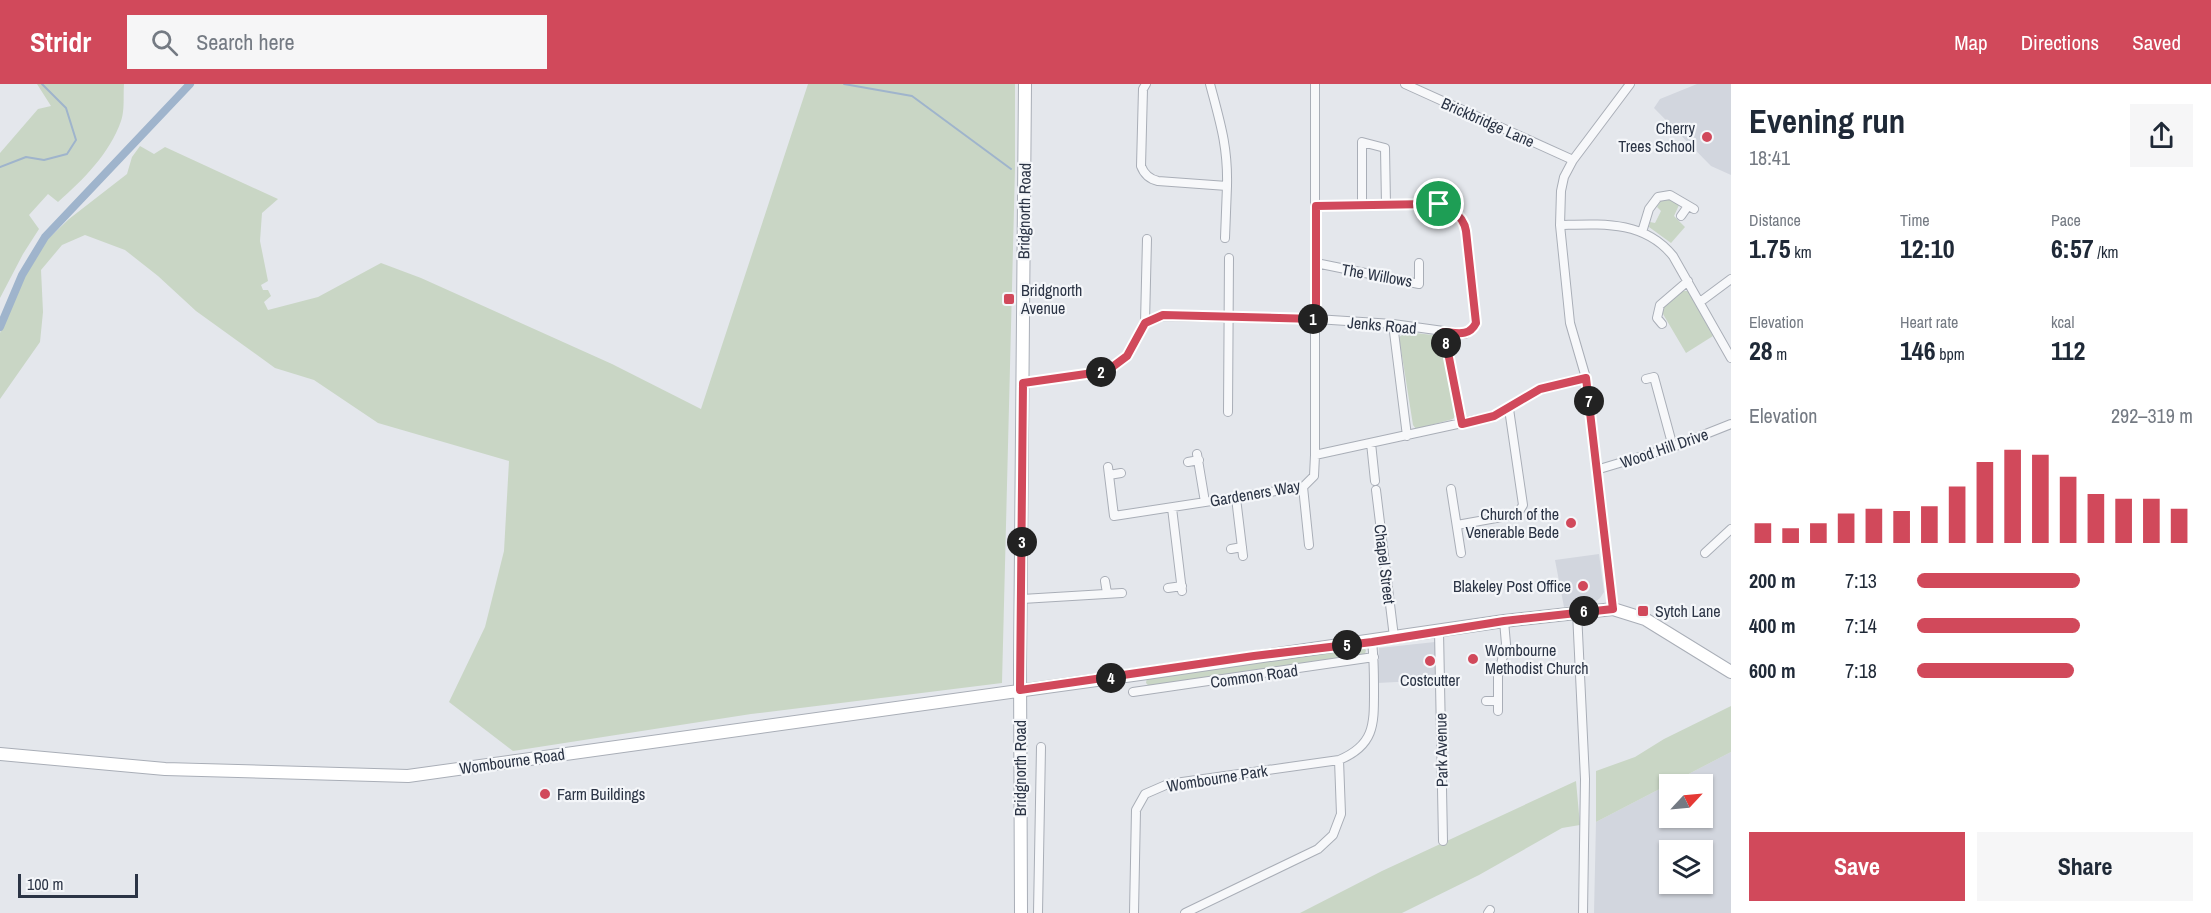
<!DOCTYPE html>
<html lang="en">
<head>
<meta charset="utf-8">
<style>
  :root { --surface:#fff; --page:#f6f6f7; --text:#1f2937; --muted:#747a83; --accent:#d1495b }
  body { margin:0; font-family:"Archivo Narrow",sans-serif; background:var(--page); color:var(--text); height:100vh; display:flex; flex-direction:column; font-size:22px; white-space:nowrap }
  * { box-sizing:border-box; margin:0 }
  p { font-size:20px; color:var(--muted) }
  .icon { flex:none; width:33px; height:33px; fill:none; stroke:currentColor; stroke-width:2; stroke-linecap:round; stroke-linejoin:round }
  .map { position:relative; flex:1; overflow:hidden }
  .details { display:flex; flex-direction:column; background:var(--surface); width:480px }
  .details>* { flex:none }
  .needle { width:39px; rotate:64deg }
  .buttons { position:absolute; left:1659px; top:690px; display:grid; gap:12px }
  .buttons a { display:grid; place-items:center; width:54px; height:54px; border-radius:0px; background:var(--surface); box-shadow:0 2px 4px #0004; font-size:30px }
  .scale { position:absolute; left:18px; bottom:15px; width:120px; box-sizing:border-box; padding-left:6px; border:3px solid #2b3445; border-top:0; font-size:16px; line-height:21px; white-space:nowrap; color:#2b3445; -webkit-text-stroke:4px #f4f6f9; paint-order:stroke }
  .pin { position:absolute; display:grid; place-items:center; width:51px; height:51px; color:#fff; margin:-26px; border:3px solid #fff; border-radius:50%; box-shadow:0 2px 6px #0007 }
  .km { position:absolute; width:30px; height:30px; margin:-15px; border-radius:50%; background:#222; color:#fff; font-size:16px; line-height:30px; text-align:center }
  .round { display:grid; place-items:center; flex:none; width:63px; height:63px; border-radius:0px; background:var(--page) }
  .head { display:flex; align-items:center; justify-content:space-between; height:102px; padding:0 18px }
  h1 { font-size:33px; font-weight:700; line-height:45px }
  .figures { display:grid; grid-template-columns:repeat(3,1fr); gap:9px; height:102px; padding:6px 18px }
  .figures div { display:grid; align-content:center }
  .figures b { font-size:26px; font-weight:700 }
  .figures small { font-size:16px; font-weight:400 }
  .figures p { font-size:16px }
  .chart { height:168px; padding:12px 18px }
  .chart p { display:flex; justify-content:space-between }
  .chart svg { width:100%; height:108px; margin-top:6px; stroke:var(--accent); stroke-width:6 }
  .cta { display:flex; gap:12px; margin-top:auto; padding:12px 18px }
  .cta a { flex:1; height:69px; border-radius:0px; background:var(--accent); color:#fff; font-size:24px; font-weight:700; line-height:69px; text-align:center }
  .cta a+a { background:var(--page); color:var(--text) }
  ul { padding:0 18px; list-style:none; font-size:20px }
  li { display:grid; grid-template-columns:96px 72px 1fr; align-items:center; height:45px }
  li i { height:15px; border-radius:8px; background:var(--accent) }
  header { display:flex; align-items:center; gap:36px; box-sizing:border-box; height:84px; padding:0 30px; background:var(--accent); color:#fff }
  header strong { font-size:28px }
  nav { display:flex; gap:33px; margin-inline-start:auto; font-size:21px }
  .search { width:420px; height:54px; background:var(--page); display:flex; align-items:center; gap:15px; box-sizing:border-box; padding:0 21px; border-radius:0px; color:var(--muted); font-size:22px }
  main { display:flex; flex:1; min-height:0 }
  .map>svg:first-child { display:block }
  .built { fill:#d2d6de; fill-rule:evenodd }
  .green { fill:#c9d6c5 }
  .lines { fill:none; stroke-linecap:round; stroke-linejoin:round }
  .stream { stroke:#9fb4cc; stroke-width:2 }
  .canal { stroke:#9fb4cc; stroke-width:8 }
  .street-casing { stroke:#a9aeb7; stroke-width:10 }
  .secondary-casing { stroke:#a9aeb7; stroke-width:14 }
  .street { stroke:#f7f8fa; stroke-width:8 }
  .secondary { stroke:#fff; stroke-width:12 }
  .route-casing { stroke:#fff; stroke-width:12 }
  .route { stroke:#d1495b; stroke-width:8 }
  .poi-dot { fill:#d1495b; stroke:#f4f6f9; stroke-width:2 }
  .labels { text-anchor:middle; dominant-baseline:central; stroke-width:4.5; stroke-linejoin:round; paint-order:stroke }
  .street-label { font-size:16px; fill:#2b3445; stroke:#f4f6f9 }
  .poi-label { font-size:16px; fill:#2b3445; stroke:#f4f6f9; text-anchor:start }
</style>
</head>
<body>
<header>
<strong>Stridr</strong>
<div class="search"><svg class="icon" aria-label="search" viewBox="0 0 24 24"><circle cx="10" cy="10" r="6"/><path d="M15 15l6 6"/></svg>Search here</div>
<nav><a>Map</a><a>Directions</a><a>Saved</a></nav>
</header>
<main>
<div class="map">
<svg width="1731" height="829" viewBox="0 0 1731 829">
  <rect width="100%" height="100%" fill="#e4e7ec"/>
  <path class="built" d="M 1697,0 L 1731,0 L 1731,91 L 1711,82 L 1654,24 L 1660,15 Z
    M 1599,470 L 1604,508 L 1600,514 L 1595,518 L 1564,523 L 1555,476 Z
    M 1435,558 L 1436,596 L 1377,599 L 1379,564 Z
    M 1731,668 L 1731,829 L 1594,829 L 1596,738 ZM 1670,700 L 1702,700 L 1702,734 L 1670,734 ZM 1670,766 L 1702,766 L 1702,800 L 1670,800 Z"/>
  <path class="green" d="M 37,0 L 124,0 C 123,11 125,26 121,37 C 110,69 83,96 58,118 L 48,110 L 29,131 L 39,145 L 23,170 L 0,214 L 0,69 L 38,25 L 51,22 Z
    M 808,0 L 1015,0 L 1015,85 L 1002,599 L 751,630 L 513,667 L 449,618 L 485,543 L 504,467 L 509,377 L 378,339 L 314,296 L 275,284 L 196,227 L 158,192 L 125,166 L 85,151 L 62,161 L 41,186 L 43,228 L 40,258 L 0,315 L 0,249 L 27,187 L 47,156 L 69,135 L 127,90 L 132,73 L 140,62 L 154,70 L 165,63 L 278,115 L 262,129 L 260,157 L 268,197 L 261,201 L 263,206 L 268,206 L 271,212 L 264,218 L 268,226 L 318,213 L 381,179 L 421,194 L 612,280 L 701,325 Z
    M 1669,115 L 1679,121 L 1674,132 L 1685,143 L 1671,159 L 1649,143 L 1650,138 L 1655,139 L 1661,127 L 1657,123 L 1661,117 Z
    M 1682,207 L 1688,207 L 1713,252 L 1686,269 L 1663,230 L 1663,224 Z
    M 1407,248 L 1441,252 L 1456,331 L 1453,335 L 1416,345 L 1413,341 L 1399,253 Z
    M 1363,563 L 1366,566 L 1365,570 L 1149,602 L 1146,599 L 1147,593 Z
    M 1731,622 L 1731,668 L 1596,738 L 1596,687 L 1635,673 L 1664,655 Z
    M 1576,697 L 1580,741 L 1562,744 L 1479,791 L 1402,829 L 1300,829 L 1382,787 Z"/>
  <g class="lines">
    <path class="stream" d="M 844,0 L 912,12 L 1011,85
      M 0,83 L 26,73 L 44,76 L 67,70 L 76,56 L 66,24 L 42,0"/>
    <path class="canal" d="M 0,243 L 22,191 L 45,153 L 190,0"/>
    <g class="street-casing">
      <path id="street" d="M 1146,0 L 1143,5 L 1141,82 C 1144,90 1149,95 1158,97 L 1227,102 C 1228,62 1220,38 1210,0
        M 1315,0 L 1315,371
        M 1405,0 L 1573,76
        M 1362,121 L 1362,58 L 1385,64 L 1386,121
        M 1681,132 L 1688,122
        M 1560,141 C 1601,140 1644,136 1673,172 L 1731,274
        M 1642,148 L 1649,125 L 1658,113 L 1670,111 L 1694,125
        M 1225,154 L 1227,102
        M 1316,179 L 1419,200 L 1419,179
        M 1700,218 L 1731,195
        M 1145,239 L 1147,155
        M 1393,240 L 1407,352
        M 1662,240 L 1657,234 L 1660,221 L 1688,197
        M 1444,248 L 1462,340
        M 1646,295 L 1654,293 L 1673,363
        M 1023,299 L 1107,287 L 1127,272 L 1145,239 L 1163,232 L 1316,235 L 1393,240 L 1465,250 L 1472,245 L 1476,239 L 1466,147 C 1463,129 1446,121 1429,120 L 1316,122
        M 1228,328 L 1229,174
        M 1371,359 L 1375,397
        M 1197,370 L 1205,418
        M 1188,378 L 1199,376
        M 1108,383 L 1114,432 L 1303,403 L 1314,392 L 1315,371 L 1494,332 L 1540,305 L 1586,294
        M 1596,386 L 1673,363 L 1731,340
        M 1109,391 L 1121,389
        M 1303,403 L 1309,461
        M 1451,405 L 1461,469
        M 1376,406 L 1394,553
        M 1236,414 L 1243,472
        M 1172,424 L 1182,507
        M 1457,441 L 1513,431 L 1518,429 L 1523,421 L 1509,325
        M 1231,465 L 1242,463
        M 1705,469 L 1731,445
        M 1105,497 L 1107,509
        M 1168,504 L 1182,502
        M 1022,515 L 1122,509
        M 1613,525 L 1586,294 L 1570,239 L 1560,141 L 1561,107 L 1564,93 L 1573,76 L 1630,0
        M 1577,528 L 1585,695 L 1583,829
        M 1439,547 L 1443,757
        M 1133,608 L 1374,573
        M 1486,617 L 1498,617
        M 1498,627 L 1498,592 L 1506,560 L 1504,537
        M 1038,829 L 1041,663
        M 1134,829 L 1136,726 L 1145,710 L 1168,700 L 1339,676 C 1375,661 1374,640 1374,606 C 1374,590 1374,574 1372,558
        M 1185,829 L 1318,765 L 1333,751 L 1341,730 L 1339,676
        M 1488,829 L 1490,826"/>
    </g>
    <g class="secondary-casing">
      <path id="secondary" d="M 0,670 L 165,685 L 408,692 L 1140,590 L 1504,537 L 1613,525 L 1645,535 L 1731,588
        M 1021,829 L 1020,582 L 1025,0"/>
    </g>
    <use href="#street" class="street"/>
    <use href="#secondary" class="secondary"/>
  </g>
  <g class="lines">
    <g class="route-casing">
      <path id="route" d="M 1429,120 C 1446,121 1463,129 1466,147 L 1476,239 C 1469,253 1457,249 1444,248 L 1462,340 L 1494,332 L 1540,305 L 1586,294 L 1613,525 L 1504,537 L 1372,558 L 1254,572 L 1020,606 L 1023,299 L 1107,287 L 1127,272 L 1145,239 L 1163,231 L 1316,235 L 1316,122 Z"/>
    </g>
    <use href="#route" class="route"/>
  </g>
  <g class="poi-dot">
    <circle cx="1707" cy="53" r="6"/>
    <rect x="1003" y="209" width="12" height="12" rx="3"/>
    <circle cx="1571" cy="439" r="6"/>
    <circle cx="1583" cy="502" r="6"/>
    <rect x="1637" y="521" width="12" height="12" rx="3"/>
    <circle cx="1473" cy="575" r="6"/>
    <circle cx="1430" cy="577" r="6"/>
    <circle cx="545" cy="710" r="6"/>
  </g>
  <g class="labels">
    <g class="street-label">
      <text transform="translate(1488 38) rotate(24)">Brickbridge Lane</text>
      <text transform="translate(1024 127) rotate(-89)">Bridgnorth Road</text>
      <text transform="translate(1377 191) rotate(10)">The Willows</text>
      <text transform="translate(1382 241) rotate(5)">Jenks Road</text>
      <text transform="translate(1664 364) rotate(-19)">Wood Hill Drive</text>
      <text transform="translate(1255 409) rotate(-10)">Gardeners Way</text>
      <text transform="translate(1385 480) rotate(83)">Chapel Street</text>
      <text transform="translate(1254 592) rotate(-8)">Common Road</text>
      <text transform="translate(1441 666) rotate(-91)">Park Avenue</text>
      <text transform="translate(512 677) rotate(-8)">Wombourne Road</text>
      <text transform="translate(1020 684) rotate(-90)">Bridgnorth Road</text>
      <text transform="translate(1217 694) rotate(-9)">Wombourne Park</text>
    </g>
    <g class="poi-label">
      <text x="1695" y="44" text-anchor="end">Cherry<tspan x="1695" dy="18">Trees School</tspan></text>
      <text x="1021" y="206">Bridgnorth<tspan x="1021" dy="18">Avenue</tspan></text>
      <text x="1559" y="430" text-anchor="end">Church of the<tspan x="1559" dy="18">Venerable Bede</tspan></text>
      <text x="1571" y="502" text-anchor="end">Blakeley Post Office</text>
      <text x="1655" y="527">Sytch Lane</text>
      <text x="1485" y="566">Wombourne<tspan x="1485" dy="18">Methodist Church</tspan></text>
      <text x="1430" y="596" text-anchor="middle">Costcutter</text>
      <text x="557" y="710">Farm Buildings</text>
    </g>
  </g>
</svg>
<div class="buttons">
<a><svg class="needle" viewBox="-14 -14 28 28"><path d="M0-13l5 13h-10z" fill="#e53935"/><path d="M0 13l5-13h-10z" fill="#747a83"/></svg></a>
<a><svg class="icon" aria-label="layers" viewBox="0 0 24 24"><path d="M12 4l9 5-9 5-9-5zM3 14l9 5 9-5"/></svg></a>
</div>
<div class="scale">100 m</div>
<div class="pin" style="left:1439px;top:120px;background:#1e9e55"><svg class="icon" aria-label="arrive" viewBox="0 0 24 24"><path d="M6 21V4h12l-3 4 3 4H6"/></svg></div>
<b class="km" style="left:1313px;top:235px">1</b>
<b class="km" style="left:1101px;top:288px">2</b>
<b class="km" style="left:1022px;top:458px">3</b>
<b class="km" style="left:1111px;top:594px">4</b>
<b class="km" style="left:1347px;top:561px">5</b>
<b class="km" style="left:1584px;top:527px">6</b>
<b class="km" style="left:1589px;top:317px">7</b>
<b class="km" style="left:1446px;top:259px">8</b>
</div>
<section class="details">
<div class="head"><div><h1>Evening run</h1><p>18:41</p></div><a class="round"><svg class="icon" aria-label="share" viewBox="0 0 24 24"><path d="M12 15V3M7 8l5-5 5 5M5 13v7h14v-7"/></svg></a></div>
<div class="figures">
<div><p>Distance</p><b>1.75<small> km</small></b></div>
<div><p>Time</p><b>12:10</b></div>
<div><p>Pace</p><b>6:57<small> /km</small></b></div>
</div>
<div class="figures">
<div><p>Elevation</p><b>28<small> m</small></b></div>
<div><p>Heart rate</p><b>146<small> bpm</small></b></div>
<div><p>kcal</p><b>112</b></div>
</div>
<div class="chart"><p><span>Elevation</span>292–319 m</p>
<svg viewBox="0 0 160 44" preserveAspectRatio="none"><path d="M5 44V36M15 44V38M25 44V36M35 44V32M45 44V30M55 44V31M65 44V29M75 44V21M85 44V11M95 44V6M105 44V8M115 44V17M125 44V24M135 44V26M145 44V26M155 44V30"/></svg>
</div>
<ul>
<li><b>200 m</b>7:13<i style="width:59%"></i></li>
<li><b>400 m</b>7:14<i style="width:59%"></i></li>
<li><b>600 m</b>7:18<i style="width:57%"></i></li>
</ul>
<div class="cta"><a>Save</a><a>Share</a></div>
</section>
</main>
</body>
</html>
